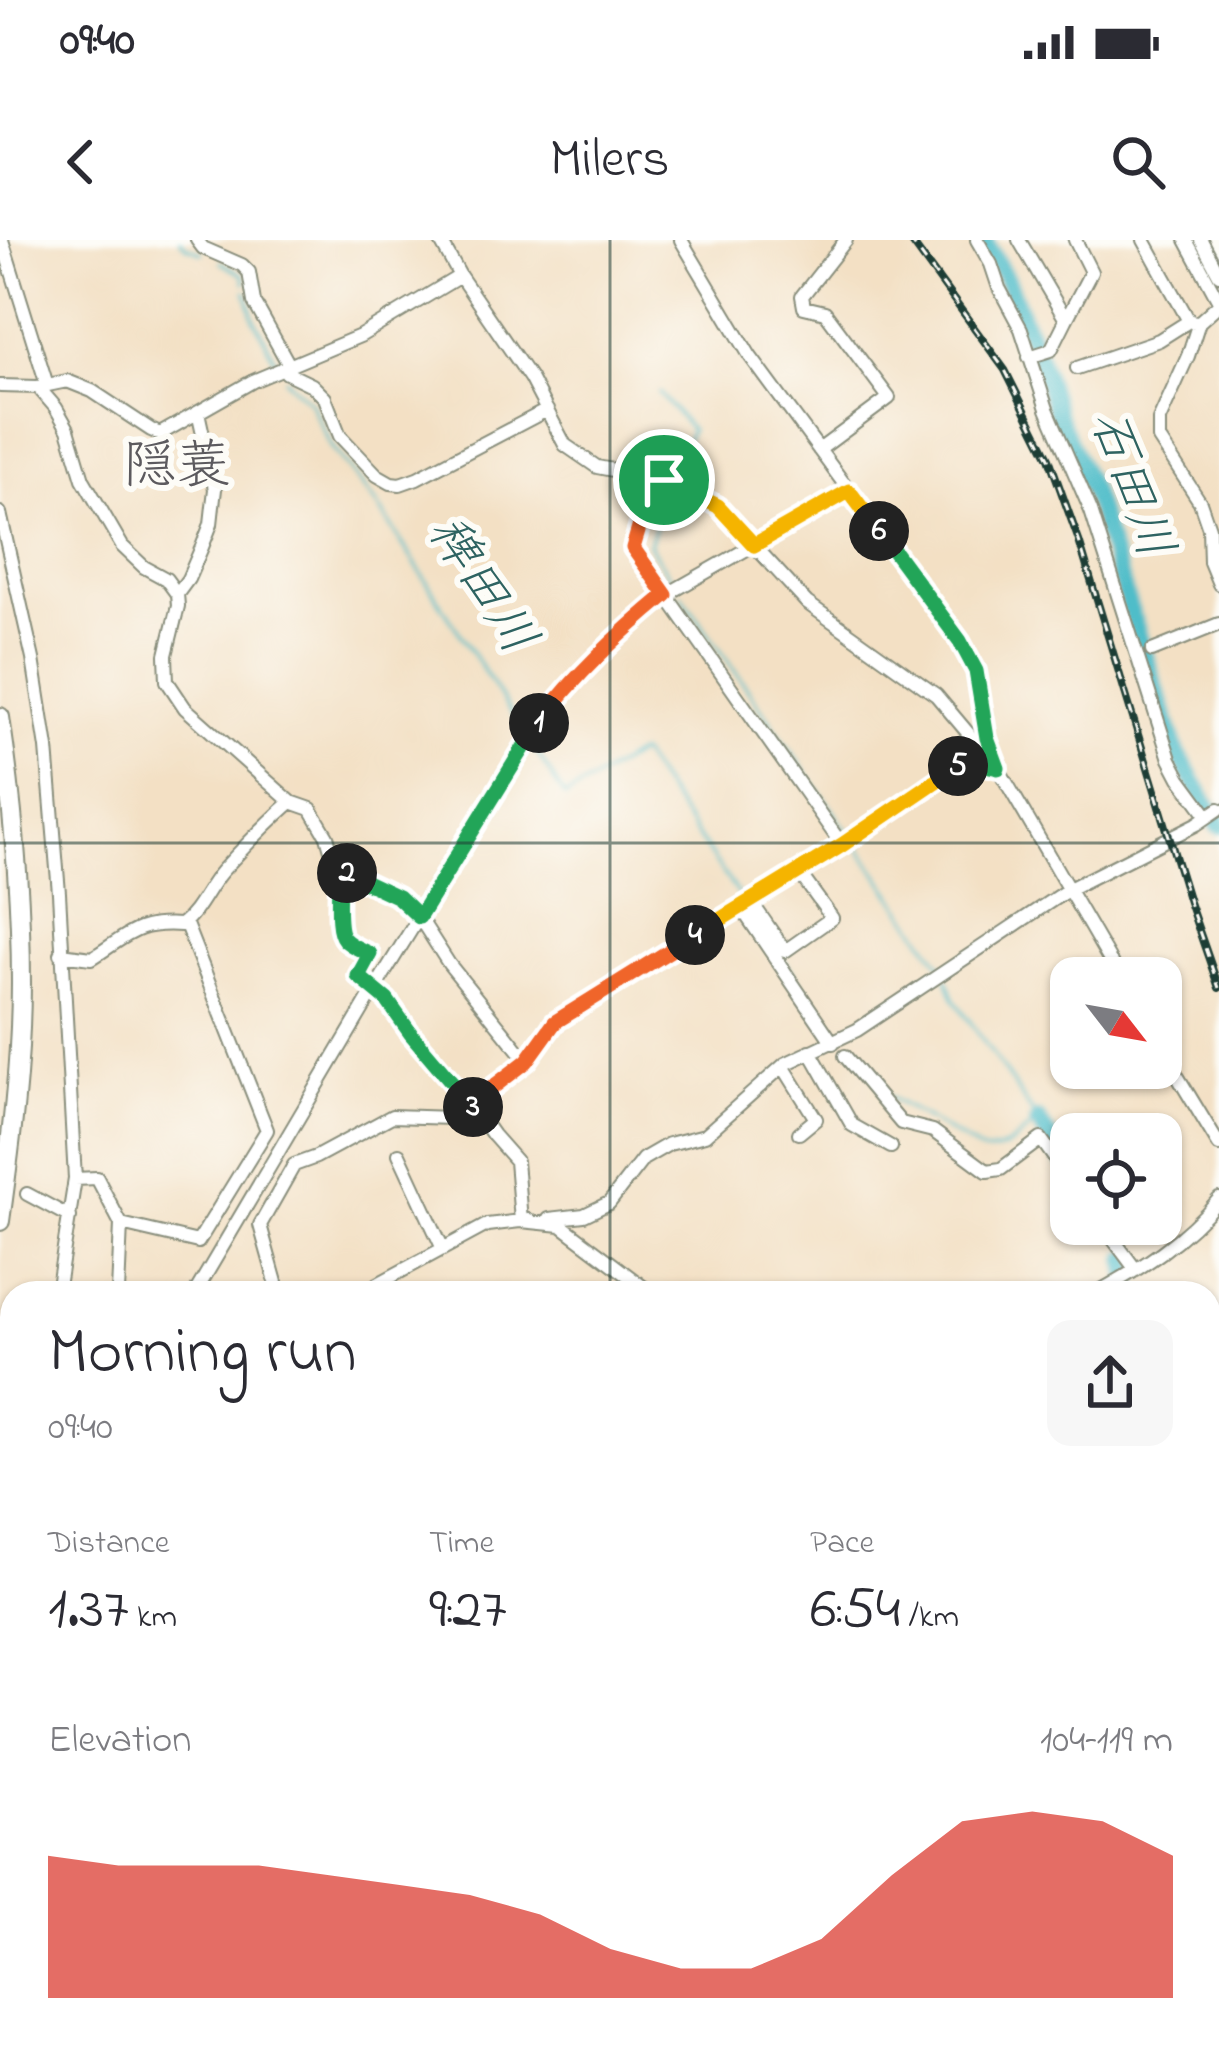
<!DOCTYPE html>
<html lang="en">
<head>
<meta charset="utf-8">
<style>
  :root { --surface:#fff; --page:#f7f7f7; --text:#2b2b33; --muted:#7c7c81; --accent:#d93025 }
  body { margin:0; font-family:"Indie Flower","Klee One",sans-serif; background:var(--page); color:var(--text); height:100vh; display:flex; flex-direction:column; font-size:45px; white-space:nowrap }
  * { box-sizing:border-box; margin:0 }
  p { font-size:39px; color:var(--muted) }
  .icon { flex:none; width:66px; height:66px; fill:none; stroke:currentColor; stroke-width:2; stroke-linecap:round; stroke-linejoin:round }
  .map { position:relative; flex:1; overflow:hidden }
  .details { position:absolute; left:0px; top:1041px; width:1221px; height:768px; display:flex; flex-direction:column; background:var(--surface); border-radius:36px 36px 0 0; box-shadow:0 3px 9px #0004 }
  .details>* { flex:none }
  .needle { width:78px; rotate:121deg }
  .fabs { position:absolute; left:1050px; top:717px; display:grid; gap:24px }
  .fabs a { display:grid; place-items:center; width:132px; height:132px; border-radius:24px; background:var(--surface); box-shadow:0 3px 9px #0004; font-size:60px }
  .pin { position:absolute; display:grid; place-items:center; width:102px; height:102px; color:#fff; margin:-51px; border:6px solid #fff; border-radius:50%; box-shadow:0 3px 12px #0007 }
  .km { position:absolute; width:60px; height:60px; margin:-30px; border-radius:50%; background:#222; color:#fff; font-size:33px; line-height:60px; text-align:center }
  .round { display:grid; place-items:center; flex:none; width:126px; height:126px; border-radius:24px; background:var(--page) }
  .head { display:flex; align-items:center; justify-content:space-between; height:204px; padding:0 48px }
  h1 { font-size:66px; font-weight:600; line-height:90px }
  .metrics { display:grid; grid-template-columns:repeat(3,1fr); gap:18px; height:204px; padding:12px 48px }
  .metrics div { display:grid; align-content:center }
  .metrics b { font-size:60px; font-weight:600 }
  .metrics small { font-size:33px; font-weight:400 }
  .metrics p { font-size:33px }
  .chart { height:336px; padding:24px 48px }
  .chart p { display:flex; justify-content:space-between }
  .chart svg { width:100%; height:216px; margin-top:12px; fill:var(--accent); opacity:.7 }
  .status { display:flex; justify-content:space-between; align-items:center; height:84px; padding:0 60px; background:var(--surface); direction:ltr }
  .status svg { height:33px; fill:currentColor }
  header { display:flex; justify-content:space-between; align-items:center; height:156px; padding:0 48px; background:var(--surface); font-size:54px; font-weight:600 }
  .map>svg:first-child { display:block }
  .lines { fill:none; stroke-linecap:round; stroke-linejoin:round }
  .stream { stroke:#50bdc9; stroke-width:3 }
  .river { stroke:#50bdc9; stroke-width:18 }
  .minor-casing { stroke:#898e7c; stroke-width:16 }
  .highway-casing { stroke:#898e7c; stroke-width:22 }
  .minor { stroke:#fff; stroke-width:12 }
  .highway { stroke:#fff; stroke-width:18 }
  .rail-casing { stroke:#1f3d34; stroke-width:8 }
  .rail { stroke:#fdfcf7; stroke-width:3; stroke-dasharray:9; stroke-linecap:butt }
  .split-1-casing { stroke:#fff; stroke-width:24 }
  .split-2-casing { stroke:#fff; stroke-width:24 }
  .split-3-casing { stroke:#fff; stroke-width:24 }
  .split-4-casing { stroke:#fff; stroke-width:24 }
  .split-5-casing { stroke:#fff; stroke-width:24 }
  .split-6-casing { stroke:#fff; stroke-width:24 }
  .split-7-casing { stroke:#fff; stroke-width:24 }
  .split-1 { stroke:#f0652b; stroke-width:15 }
  .split-2 { stroke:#22a559; stroke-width:15 }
  .split-3 { stroke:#22a559; stroke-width:15 }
  .split-4 { stroke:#f0652b; stroke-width:15 }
  .split-5 { stroke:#f5b400; stroke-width:15 }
  .split-6 { stroke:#22a559; stroke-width:15 }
  .split-7 { stroke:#f5b400; stroke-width:15 }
  .grid { fill:none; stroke:#1f3d34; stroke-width:3; stroke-opacity:0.55 }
  .labels { text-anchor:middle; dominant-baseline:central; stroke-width:12; stroke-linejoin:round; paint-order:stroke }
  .water-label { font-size:51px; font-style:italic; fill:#2e6361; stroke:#fdfcf7 }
  .quarter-label { font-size:54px; fill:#5c5a5e; stroke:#fdfcf7 }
</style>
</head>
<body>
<div class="status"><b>09:40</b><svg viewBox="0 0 49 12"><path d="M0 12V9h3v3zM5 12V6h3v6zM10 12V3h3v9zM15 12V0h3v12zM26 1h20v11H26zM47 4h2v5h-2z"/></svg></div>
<header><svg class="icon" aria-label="back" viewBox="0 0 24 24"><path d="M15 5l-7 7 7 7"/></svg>Milers<svg class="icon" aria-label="search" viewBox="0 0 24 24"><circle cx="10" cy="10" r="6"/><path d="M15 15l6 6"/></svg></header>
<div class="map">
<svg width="1219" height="1809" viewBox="0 0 1219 1809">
  <rect width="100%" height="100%" fill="#fdfcf7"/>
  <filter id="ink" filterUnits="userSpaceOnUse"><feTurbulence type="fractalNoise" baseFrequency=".00833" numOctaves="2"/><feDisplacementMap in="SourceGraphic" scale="24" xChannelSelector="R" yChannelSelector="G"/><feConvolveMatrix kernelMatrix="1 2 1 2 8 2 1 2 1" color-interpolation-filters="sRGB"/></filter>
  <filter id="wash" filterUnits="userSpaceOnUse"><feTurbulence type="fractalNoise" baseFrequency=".004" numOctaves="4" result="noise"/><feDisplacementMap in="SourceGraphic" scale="48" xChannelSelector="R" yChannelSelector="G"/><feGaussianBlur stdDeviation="2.7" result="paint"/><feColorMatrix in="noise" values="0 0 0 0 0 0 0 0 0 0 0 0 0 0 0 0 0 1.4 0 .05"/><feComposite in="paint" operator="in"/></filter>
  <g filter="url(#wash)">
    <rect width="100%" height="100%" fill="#f3e0c4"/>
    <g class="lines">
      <path class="stream" d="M 180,0 L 186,6 L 202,13
        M 221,22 L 243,35 L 245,42
        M 246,51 L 254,78 L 278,125
        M 285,139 L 310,162 L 332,208 L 377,264 L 526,497
        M 659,153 L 691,190 L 673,226 L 670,238
        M 668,247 L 649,304 L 676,346
        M 681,354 L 848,592
        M 532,505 L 565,557 L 639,513 L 744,663
        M 857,604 L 944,729
        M 780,715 L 837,795
        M 884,854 L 981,911 C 1004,916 1021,895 1038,881 L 954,758 L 947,738
        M 0,1779 L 12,1785
        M 35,1797 L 54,1809"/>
      <path class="river" d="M 984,0 L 1006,39 L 1039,119 L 1057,176 L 1091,250 L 1177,513 L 1219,585
        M 1038,881 L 1071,931
        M 1127,1019 L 1131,1053
        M 1209,1795 L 1218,1809"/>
    </g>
  </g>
  <g filter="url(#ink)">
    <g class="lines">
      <g class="minor-casing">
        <path id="minor" d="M 2,0 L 47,145
          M 197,0 L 203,8 L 242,25 L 249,32 L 254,62 L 289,125 L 287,133 L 312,145 L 325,158 L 340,196 L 377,235 L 391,243 L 400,244 L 417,238 L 547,170
          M 440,0 L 460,36 L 530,138 L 565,205 L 597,227 L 664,240 L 718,266 L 807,363 L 936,455 L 989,518
          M 681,0 L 750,116 L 960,401 L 976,431 L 987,498 L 998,528 L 1120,738
          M 977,0 L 991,24 L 999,48 L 1021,89 L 1047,169 L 1091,271 L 1170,519 L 1180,538 L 1208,576
          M 1019,0 L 1066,80 L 1091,32 L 1075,0
          M 1144,0 L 1189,81 L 1197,82
          M 1186,0 L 1219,61
          M 1201,0 L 1219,34
          M 1219,64 L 1199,82 L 1188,116 L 1159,180 L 1159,199 L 1200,262 L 1209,288 L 1210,322 L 1219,344
          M 1029,117 L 1051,110 L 1066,80
          M 1077,128 L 1159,100 L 1189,81
          M 0,146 L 38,147 L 67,141 L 92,151 L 151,190 L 160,194 L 253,141 L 360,96 L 460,36
          M 38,147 L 56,168 L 68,189 L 83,239 L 122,306 L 144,327 L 166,339 L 177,354
          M 198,172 L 215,249 L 213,266 L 211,284 L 202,307 L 188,339 L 177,354 L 178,366 L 166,415 L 167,441 L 185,468 L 291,562 L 311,569 L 327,596 L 341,645 L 339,693 L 345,701 L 370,714 L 359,735 L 387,760 L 411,794 L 461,850 L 493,895 L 516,921 L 521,981 L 561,985 L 651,1053
          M 819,210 L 889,158 L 825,72 L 804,67 L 802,56 L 846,0
          M 664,240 L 642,278 L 633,308 L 842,605
          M 0,273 L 33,419 L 47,508 L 59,653 L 75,939 L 57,1053
          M 1152,411 L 1219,384
          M 338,629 L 398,657 L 419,677 L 449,724 L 527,821
          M 750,660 L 785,711 L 832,678 L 798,631
          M 740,666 L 833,803
          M 61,714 L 92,718 C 129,695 135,682 181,685 C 199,671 207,648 222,631 C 244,607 266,584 291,562
          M 1161,809 L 1219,905
          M 810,811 L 852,885 L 891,907
          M 845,816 L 901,883 L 933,891 L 987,931 L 1001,929 L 1041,899 L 1071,941
          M 783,826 L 816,879 L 799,893
          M 479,872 L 474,861 L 527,821 L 555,782 L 842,605 L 966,520 L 997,528
          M 399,914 L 443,1009
          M 75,939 L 97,938 L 121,984 L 198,1002 L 267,890 L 185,682
          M 27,954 L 70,977
          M 549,979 L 584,975 L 609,963 L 643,919 L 669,904 L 705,895 L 785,824 L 857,790 L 1069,649 L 1197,584 L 1219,569
          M 1102,984 L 1136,1030
          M 118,1053 L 121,984
          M 195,1053 L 374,750 L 535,489 L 563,451 L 609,404 L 666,355 L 849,251
          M 279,1053 L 260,985 L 294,925 L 316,917 L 392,876 L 482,879
          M 361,1053 L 487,985 L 529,980
          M 1096,1053 C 1142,1028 1185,1000 1219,959
          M 6,1140 L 12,1141
          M 1209,1185 L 1219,1179
          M 0,1277 L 12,1276
          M 12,1296 C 2,1350 4,1403 12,1456
          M 1209,1437 L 1219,1456
          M 0,1657 L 12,1574
          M 1209,1763 L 1219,1759
          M 836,1797 L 844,1809
          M 945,1797 L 953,1809
          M 1192,1797 L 1200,1809
          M 0,1804 L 7,1809
          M 434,1809 L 448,1797
          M 676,1809 L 683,1797
          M 894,1809 L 908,1797
          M 1080,1809 L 1076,1802 L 1084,1797"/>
      </g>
      <g class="highway-casing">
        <path id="highway" d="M 0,477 C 13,565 21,654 21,743 C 21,823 11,902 0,981"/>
      </g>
      <use href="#minor" class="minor"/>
      <use href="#highway" class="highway"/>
      <g class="rail-casing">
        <path id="rail" d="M 910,0 L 1005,130 L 1049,218 L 1079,301 L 1189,662 L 1219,748"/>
      </g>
      <use href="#rail" class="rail"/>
    </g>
  </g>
  <g class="lines" filter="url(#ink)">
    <g class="split-1-casing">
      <path id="split-1" d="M 539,483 C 576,434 619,394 666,355 L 633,308 L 642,278 L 664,240"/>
    </g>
    <g class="split-2-casing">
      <path id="split-2" d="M 347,633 L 398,657 L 419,677 L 539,483"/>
    </g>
    <g class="split-3-casing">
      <path id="split-3" d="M 347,633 L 338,629 C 341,646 334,688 344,699 C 350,706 362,710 370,714 L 358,736 L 387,760 L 411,794 L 473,867"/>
    </g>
    <g class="split-4-casing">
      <path id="split-4" d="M 473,867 L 482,879 L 475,861 L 527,821 L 555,782 L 695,695"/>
    </g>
    <g class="split-5-casing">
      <path id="split-5" d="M 695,695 L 842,605 L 958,526"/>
    </g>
    <g class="split-6-casing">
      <path id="split-6" d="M 879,291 L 960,401 L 976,431 L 987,498 L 998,528 L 966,520 L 958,526"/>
    </g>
    <g class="split-7-casing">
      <path id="split-7" d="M 664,240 L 718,266 L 754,305 L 849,251 L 879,291"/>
    </g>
    <use href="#split-1" class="split-1"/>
    <use href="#split-2" class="split-2"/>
    <use href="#split-3" class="split-3"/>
    <use href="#split-4" class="split-4"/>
    <use href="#split-5" class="split-5"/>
    <use href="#split-6" class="split-6"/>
    <use href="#split-7" class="split-7"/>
  </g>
  <path class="grid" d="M 610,0 L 610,1053M 0,603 L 1219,603M 0,1206 L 12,1206M 1209,1206 L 1219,1206M 610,1797 L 610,1809"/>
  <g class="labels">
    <g class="water-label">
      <text transform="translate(1129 245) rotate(70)">石田川</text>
      <text transform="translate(480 346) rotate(57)">稗田川</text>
    </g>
    <g class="quarter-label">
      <text x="176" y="229">隠蓑</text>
    </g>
  </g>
</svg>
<div class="fabs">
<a><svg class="needle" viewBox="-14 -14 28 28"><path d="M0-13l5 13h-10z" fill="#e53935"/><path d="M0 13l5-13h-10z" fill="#7c7c81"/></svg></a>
<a><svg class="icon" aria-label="locate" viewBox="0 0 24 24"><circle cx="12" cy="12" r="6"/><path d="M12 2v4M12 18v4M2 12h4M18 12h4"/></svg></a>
</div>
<div class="pin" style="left:664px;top:240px;background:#1e9e55"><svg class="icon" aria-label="arrive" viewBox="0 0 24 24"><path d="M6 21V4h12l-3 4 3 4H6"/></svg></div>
<b class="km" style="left:539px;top:483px">1</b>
<b class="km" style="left:347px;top:633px">2</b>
<b class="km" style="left:473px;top:867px">3</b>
<b class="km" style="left:695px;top:695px">4</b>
<b class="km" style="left:958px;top:526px">5</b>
<b class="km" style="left:879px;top:291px">6</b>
<section class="details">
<div class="head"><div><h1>Morning run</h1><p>09:40</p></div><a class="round"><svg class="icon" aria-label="share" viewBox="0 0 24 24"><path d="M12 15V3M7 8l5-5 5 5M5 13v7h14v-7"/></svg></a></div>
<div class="metrics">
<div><p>Distance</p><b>1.37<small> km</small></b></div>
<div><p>Time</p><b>9:27</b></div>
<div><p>Pace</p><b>6:54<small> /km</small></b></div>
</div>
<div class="chart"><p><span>Elevation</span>104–119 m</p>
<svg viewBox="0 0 160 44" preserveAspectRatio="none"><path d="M0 44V15L10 17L20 17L30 17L40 19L50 21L60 23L70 27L80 34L90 38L100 38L110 32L120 19L130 8L140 6L150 8L160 15V44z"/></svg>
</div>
</section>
</div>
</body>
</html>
